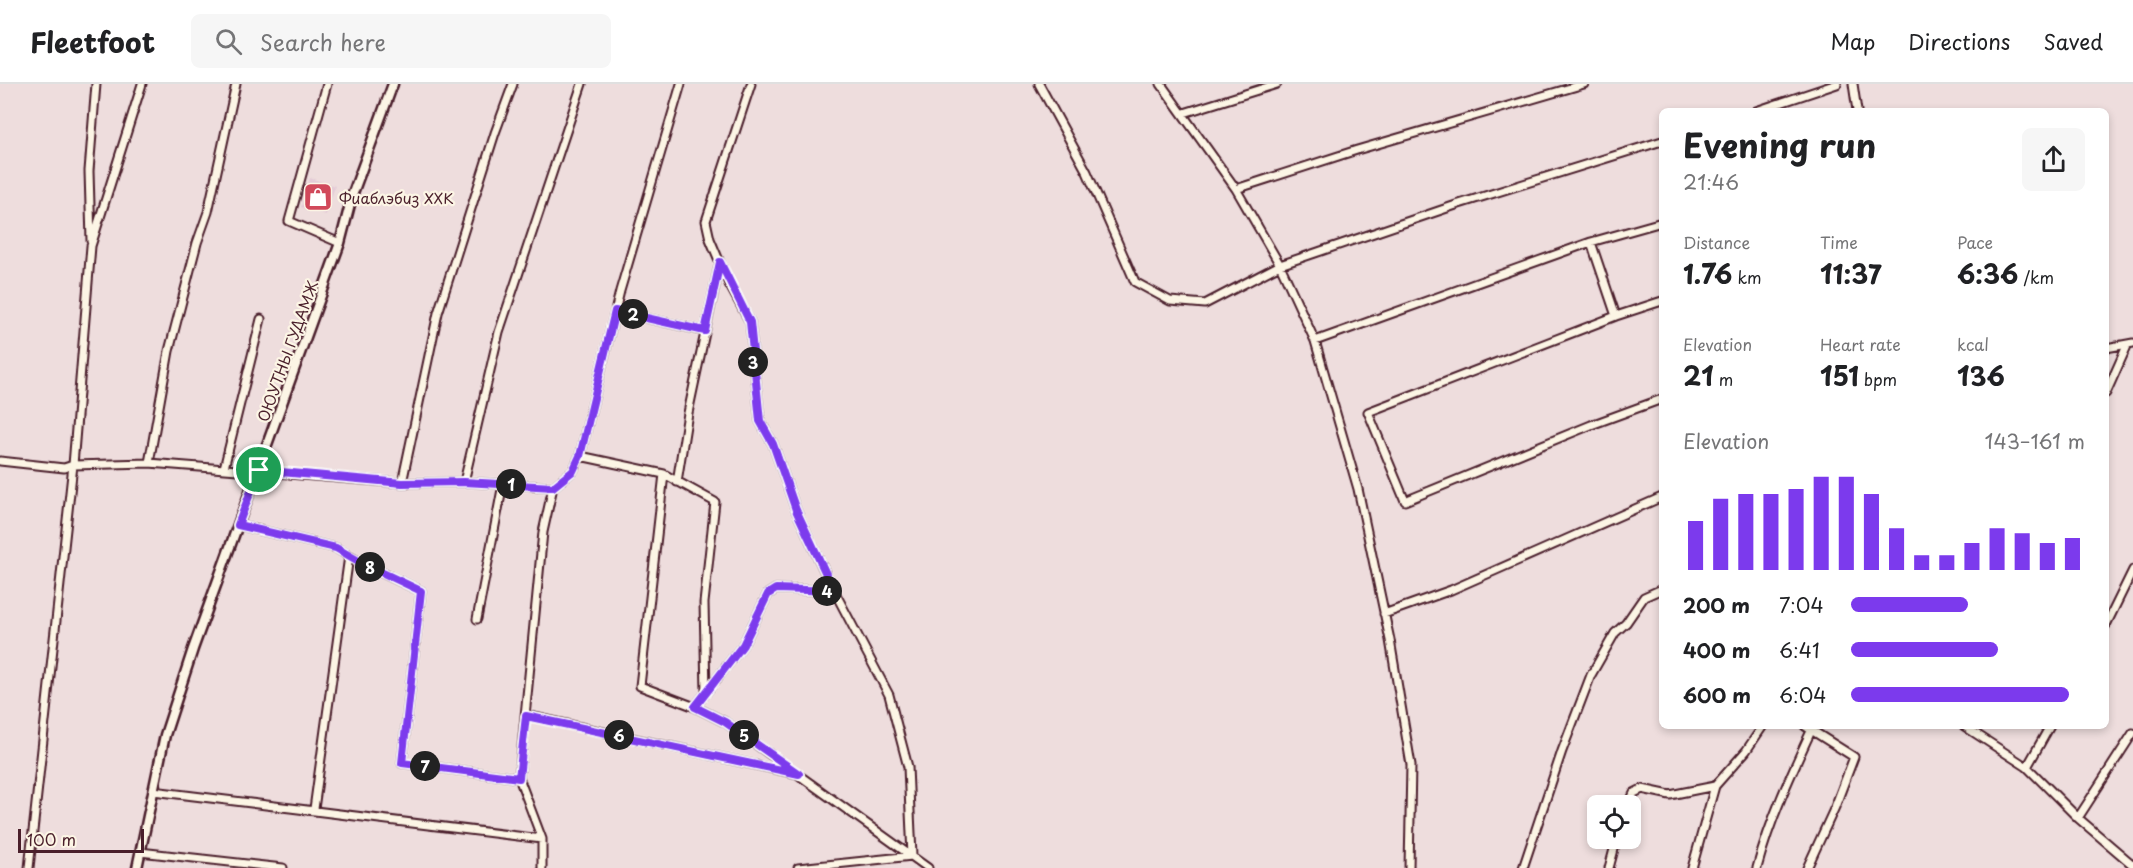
<!DOCTYPE html>
<html lang="en">
<head>
<meta charset="utf-8">
<style>
  :root { --surface:#fff; --page:#f6f6f6; --text:#202124; --muted:#757577; --line:#e0e0e0; --accent:#7c3aed }
  body { margin:0; font-family:"Playpen Sans",sans-serif; background:var(--page); color:var(--text); height:100vh; display:flex; flex-direction:column; font-size:22px; white-space:nowrap }
  * { box-sizing:border-box; margin:0 }
  p { font-size:20px; color:var(--muted) }
  .icon { flex:none; width:33px; height:33px; fill:none; stroke:currentColor; stroke-width:2; stroke-linecap:round; stroke-linejoin:round }
  .map { position:relative; flex:1; overflow:hidden }
  .drawer { position:absolute; left:1659px; top:24px; width:450px; height:621px; display:flex; flex-direction:column; background:var(--surface); border-radius:9px; box-shadow:0 3px 9px #0003 }
  .drawer>* { flex:none }
  .controls { position:absolute; left:1587px; top:711px; display:grid; gap:12px }
  .controls a { display:grid; place-items:center; width:54px; height:54px; border-radius:9px; background:var(--surface); box-shadow:0 3px 9px #0003; font-size:30px }
  .scale { position:absolute; left:18px; bottom:15px; width:126px; box-sizing:border-box; padding-left:6px; border:3px solid #4a1f2b; border-top:0; font-size:16px; line-height:21px; white-space:nowrap; color:#4a1f2b; -webkit-text-stroke:4px #fcf5e5; paint-order:stroke }
  .pin { position:absolute; display:grid; place-items:center; width:51px; height:51px; color:#fff; margin:-26px; border:3px solid #fff; border-radius:50%; box-shadow:0 2px 6px #0007 }
  .km { position:absolute; width:30px; height:30px; margin:-15px; border-radius:50%; background:#222; color:#fff; font-size:16px; line-height:30px; text-align:center }
  .round { display:grid; place-items:center; flex:none; width:63px; height:63px; border-radius:9px; background:var(--page) }
  .head { display:flex; align-items:center; justify-content:space-between; height:102px; padding:0 24px }
  h1 { font-size:33px; font-weight:700; line-height:45px }
  .stats { display:grid; grid-template-columns:repeat(3,1fr); gap:9px; height:102px; padding:6px 24px }
  .stats div { display:grid; align-content:center }
  .stats b { font-size:26px; font-weight:700 }
  .stats small { font-size:16px; font-weight:400 }
  .stats p { font-size:16px }
  .chart { height:168px; padding:12px 24px }
  .chart p { display:flex; justify-content:space-between }
  .chart svg { width:100%; height:108px; margin-top:6px; stroke:var(--accent); stroke-width:6 }
  ul { padding:0 24px; list-style:none; font-size:20px }
  li { display:grid; grid-template-columns:96px 72px 1fr; align-items:center; height:45px }
  li i { height:15px; border-radius:8px; background:var(--accent) }
  header { display:flex; align-items:center; gap:36px; box-sizing:border-box; height:84px; padding:0 30px; background:var(--surface); border-bottom:2px solid var(--line) }
  header strong { font-size:28px }
  nav { display:flex; gap:33px; margin-inline-start:auto; font-size:21px }
  .search { width:420px; height:54px; background:var(--page); display:flex; align-items:center; gap:15px; box-sizing:border-box; padding:0 21px; border-radius:9px; color:var(--muted); font-size:22px }
  .map>svg:first-child { display:block }
  .built { fill:#e4ccd7 }
  .lines { fill:none; stroke-linecap:round; stroke-linejoin:round }
  .minor-casing { stroke:#4a1f2b; stroke-width:11 }
  .tertiary-casing { stroke:#4a1f2b; stroke-width:13 }
  .minor { stroke:#fcf5e5; stroke-width:7 }
  .tertiary { stroke:#fcf5e5; stroke-width:8 }
  .route-casing { stroke:#fff; stroke-width:12 }
  .route { stroke:#7c3aed; stroke-width:8 }
  .labels { text-anchor:middle; dominant-baseline:central; stroke-width:4.5; stroke-linejoin:round; paint-order:stroke }
  .poi-label { font-size:15px; fill:#4a1f2b; stroke:#fcf5e5; text-anchor:start }
  .street-label { font-size:15px; fill:#4a1f2b; stroke:#fcf5e5 }
</style>
</head>
<body>
<header>
<strong>Fleetfoot</strong>
<div class="search"><svg class="icon" aria-label="search" viewBox="0 0 24 24"><circle cx="10" cy="10" r="6"/><path d="M15 15l6 6"/></svg>Search here</div>
<nav><a>Map</a><a>Directions</a><a>Saved</a></nav>
</header>
<div class="map">
<svg width="2133" height="784" viewBox="0 0 2133 784">
  <rect width="100%" height="100%" fill="#edd"/>
  <filter id="ink" filterUnits="userSpaceOnUse"><feTurbulence type="fractalNoise" baseFrequency=".0167" numOctaves="2"/><feDisplacementMap in="SourceGraphic" scale="12" xChannelSelector="R" yChannelSelector="G"/><feConvolveMatrix kernelMatrix="1 2 1 2 8 2 1 2 1" color-interpolation-filters="sRGB"/></filter>
  <g filter="url(#ink)">
    <path class="built" d="M 310,94 L 335,102 L 326,131 L 301,123 Z"/>
    <g class="lines">
      <g class="minor-casing">
        <path id="minor" d="M 327,0 L 289,137 L 340,159
          M 751,0 L 706,137 L 710,155 L 729,200 L 750,238 L 760,337 L 773,360 L 796,426 L 829,497 L 889,611 L 908,683 L 912,772 L 798,784
          M 1039,0 L 1087,88 L 1135,198 L 1170,217 L 1205,220 L 1280,181 L 1459,120 L 1662,57
          M 1161,0 L 1236,105 L 1280,181 L 1315,257 L 1358,405 L 1390,556 L 1411,681 L 1409,784
          M 1853,0 L 1857,27
          M 1756,27 L 1837,0
          M 1184,29 L 1277,0
          M 1236,105 L 1357,66 L 1584,0
          M 91,157 L 89,87 L 96,0
          M 1591,158 L 1616,232
          M 1662,217 L 1616,232 L 1368,328 L 1405,417 L 1591,341 L 1662,315
          M 615,227 L 704,247
          M 1315,257 L 1591,158 L 1662,138
          M 2106,264 L 2133,259
          M 2106,309 L 2127,262
          M 580,372 L 664,390 L 715,418 L 704,519 L 706,608
          M 0,377 L 64,384 L 73,381 L 149,379 L 402,399 L 464,398 L 553,403
          M 149,379 L 169,267 L 197,159 L 208,128 L 236,0
          M 224,384 L 261,235
          M 664,390 L 640,602 L 695,623 L 725,638 L 928,784
          M 464,398 L 499,248 L 582,0
          M 677,398 L 688,329 L 720,178
          M 402,399 L 438,229 L 495,49 L 513,0
          M 238,441 L 336,464 L 361,479 L 421,507 L 402,679 L 519,694
          M 1384,530 L 1451,506 L 1662,413
          M 477,535 L 503,400
          M 2106,541 L 2133,486
          M 695,623 L 743,561 L 768,510 L 776,505 L 834,507
          M 526,631 L 797,690
          M 1805,642 L 1854,673 L 1835,723 L 1807,784
          M 1964,642 L 2027,683 L 2078,734 L 2133,781
          M 2027,683 L 2050,642
          M 153,707 L 542,755 L 519,694 L 543,448 L 553,403 L 573,387 L 580,372 L 620,207 L 681,0
          M 1628,722 L 1634,709 L 1642,705 L 1670,711 L 1715,702
          M 314,725 L 349,472
          M 2078,734 L 2133,649
          M 542,755 L 542,784
          M 140,768 L 283,784
          M 29,784 L 73,381 L 91,162 L 142,0
          M 1523,784 L 1562,667 L 1591,591 L 1615,549 L 1626,539 L 1644,513 L 1662,505
          M 1609,784 L 1617,754
          M 1692,784 L 1715,702 L 1746,667 L 1763,642
          M 1757,784 C 1770,736 1790,692 1811,647"/>
      </g>
      <g class="tertiary-casing">
        <path id="tertiary" d="M 137,784 L 165,651 L 193,565 L 340,159 L 353,109 L 393,0"/>
      </g>
      <use href="#minor" class="minor"/>
      <use href="#tertiary" class="tertiary"/>
    </g>
  </g>
  <g class="lines" filter="url(#ink)">
    <g class="route-casing">
      <path id="route" d="M 720,178 L 750,238 L 760,337 L 773,360 L 796,426 L 834,507 L 776,505 L 768,510 L 743,561 L 695,623 L 725,638 L 799,690 L 526,632 L 519,694 L 402,679 L 421,507 L 362,479 L 336,464 L 238,441 L 259,386 L 402,399 L 464,398 L 553,403 L 573,387 L 580,372 L 615,227 L 705,247 Z"/>
    </g>
    <use href="#route" class="route"/>
  </g>
  <defs>
    <g id="shop-square" transform="scale(1.5)"><rect x="-9" y="-9" width="18" height="18" rx="4" fill="#d1495b" stroke="#fcf5e5"/><path d="M-5-2.5h2.3a2.7 3.5 0 0 1 5.4 0H5L5.5 6h-11ZM-1.5-2.5h3a1.5 2.3 0 0 0-3 0Z" fill="#fff"/></g>
  </defs>
  <g fill-rule="evenodd">
    <use href="#shop-square" x="318" y="113"/>
  </g>
  <g class="labels">
    <g class="poi-label">
      <text x="339" y="113">Фиаблэбиз ХХК</text>
    </g>
    <g class="street-label">
      <text transform="translate(287 267) rotate(-70)">ОЮУТНЫ ГУДАМЖ</text>
    </g>
  </g>
</svg>
<div class="controls">
<a><svg class="icon" aria-label="locate" viewBox="0 0 24 24"><circle cx="12" cy="12" r="6"/><path d="M12 2v4M12 18v4M2 12h4M18 12h4"/></svg></a>
</div>
<div class="scale">100 m</div>
<div class="pin" style="left:259px;top:386px;background:#1e9e55"><svg class="icon" aria-label="arrive" viewBox="0 0 24 24"><path d="M6 21V4h12l-3 4 3 4H6"/></svg></div>
<b class="km" style="left:511px;top:400px">1</b>
<b class="km" style="left:633px;top:230px">2</b>
<b class="km" style="left:753px;top:278px">3</b>
<b class="km" style="left:827px;top:507px">4</b>
<b class="km" style="left:744px;top:651px">5</b>
<b class="km" style="left:619px;top:651px">6</b>
<b class="km" style="left:425px;top:682px">7</b>
<b class="km" style="left:370px;top:483px">8</b>
<section class="drawer">
<div class="head"><div><h1>Evening run</h1><p>21:46</p></div><a class="round"><svg class="icon" aria-label="share" viewBox="0 0 24 24"><path d="M12 15V3M7 8l5-5 5 5M5 13v7h14v-7"/></svg></a></div>
<div class="stats">
<div><p>Distance</p><b>1.76<small> km</small></b></div>
<div><p>Time</p><b>11:37</b></div>
<div><p>Pace</p><b>6:36<small> /km</small></b></div>
</div>
<div class="stats">
<div><p>Elevation</p><b>21<small> m</small></b></div>
<div><p>Heart rate</p><b>151<small> bpm</small></b></div>
<div><p>kcal</p><b>136</b></div>
</div>
<div class="chart"><p><span>Elevation</span>143–161 m</p>
<svg viewBox="0 0 160 44" preserveAspectRatio="none"><path d="M5 44V24M15 44V15M25 44V13M35 44V13M45 44V11M55 44V6M65 44V6M75 44V13M85 44V27M95 44V38M105 44V38M115 44V33M125 44V27M135 44V29M145 44V33M155 44V31"/></svg>
</div>
<ul>
<li><b>200 m</b>7:04<i style="width:50%"></i></li>
<li><b>400 m</b>6:41<i style="width:63%"></i></li>
<li><b>600 m</b>6:04<i style="width:93%"></i></li>
</ul>
</section>
</div>
</body>
</html>
